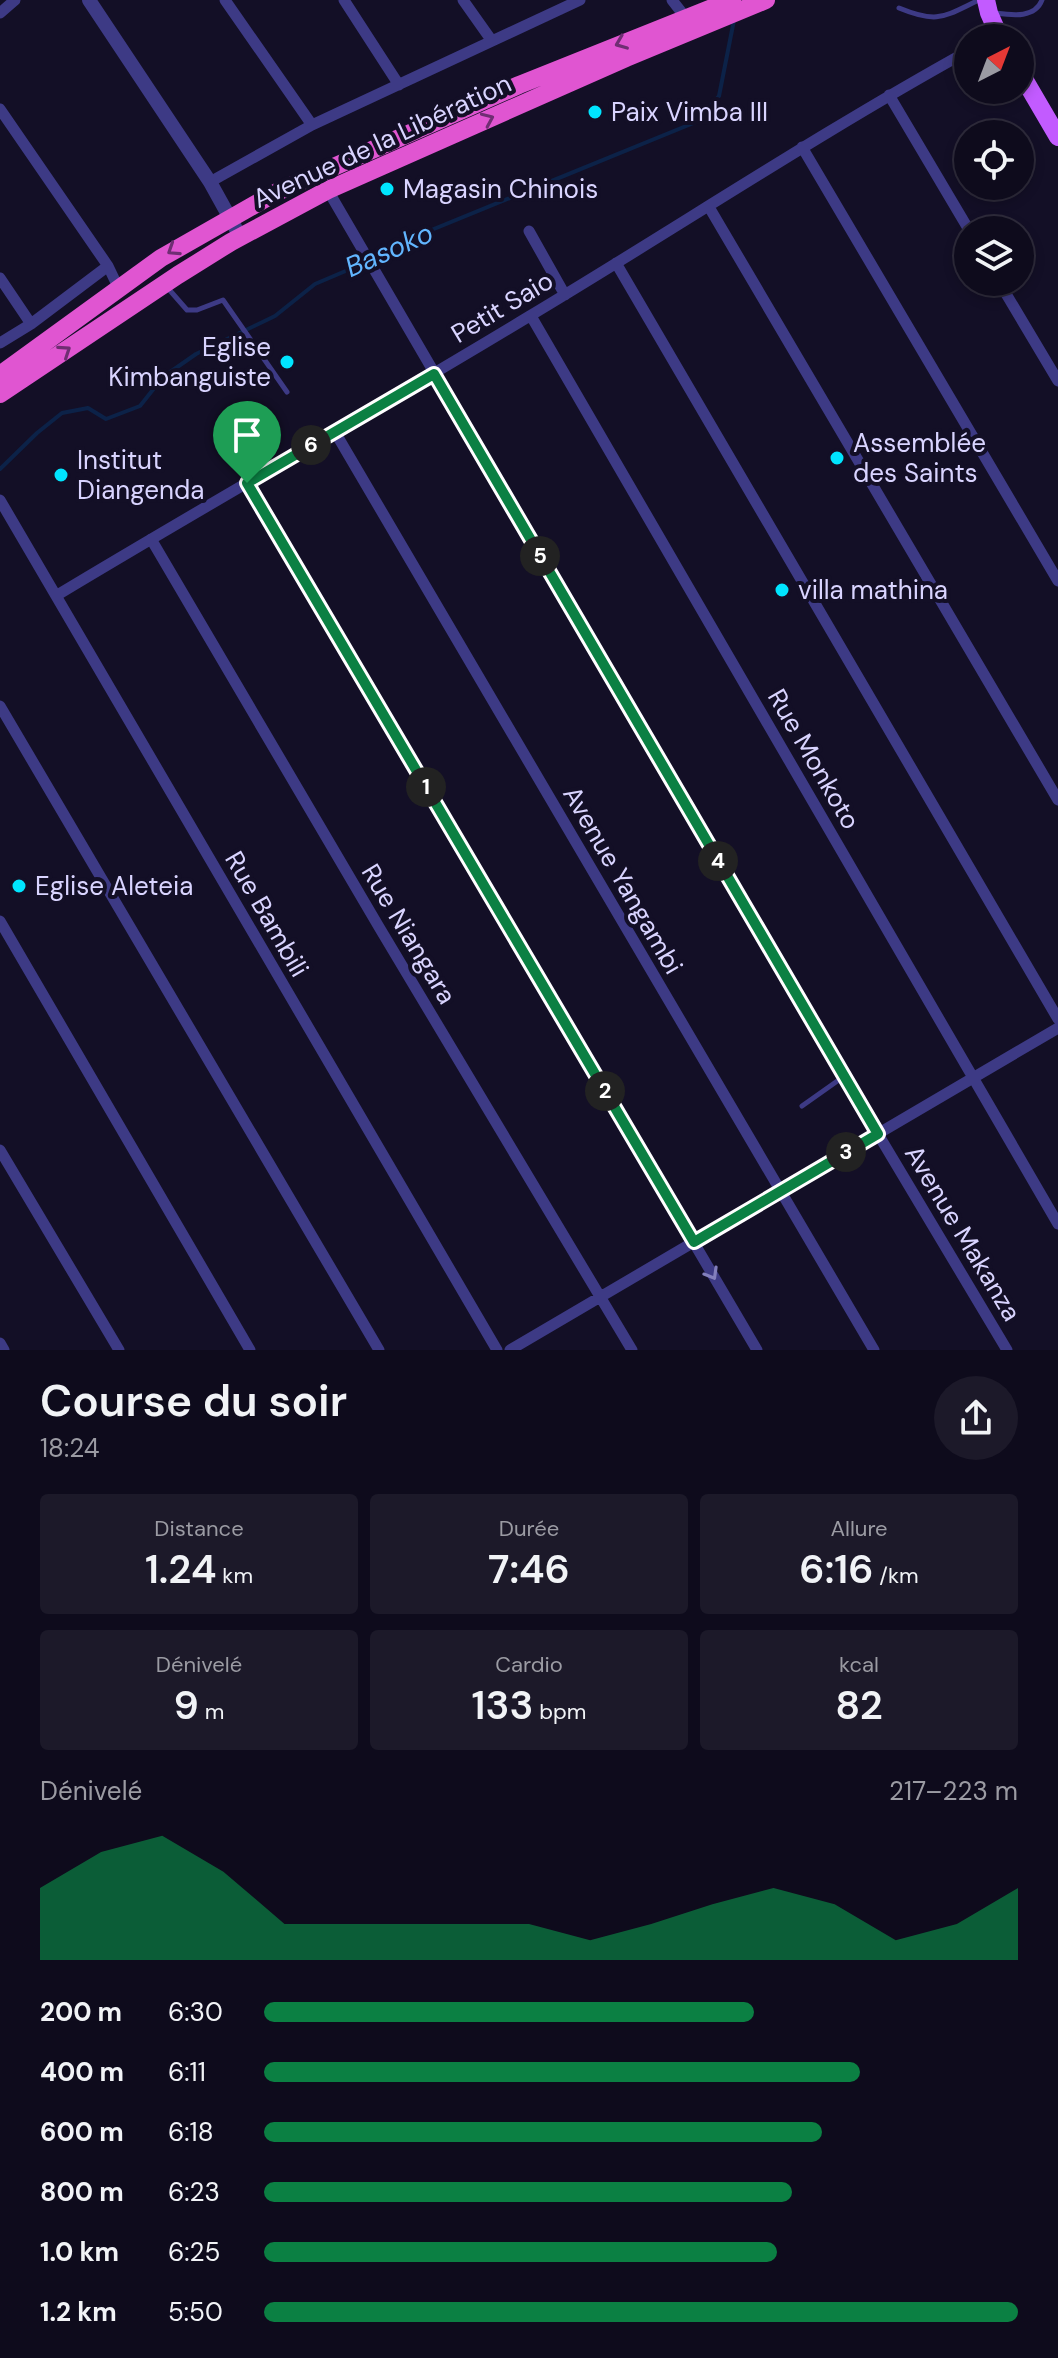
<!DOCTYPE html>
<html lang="fr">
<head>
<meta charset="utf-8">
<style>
  :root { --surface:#0e0b1c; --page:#1c1929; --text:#f1f3f6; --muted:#9b9ba3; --line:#2e2b3b; --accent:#0b8043 }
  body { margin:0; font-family:"DM Sans",sans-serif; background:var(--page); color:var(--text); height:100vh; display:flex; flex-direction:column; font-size:30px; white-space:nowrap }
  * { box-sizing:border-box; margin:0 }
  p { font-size:26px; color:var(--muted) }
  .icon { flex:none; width:44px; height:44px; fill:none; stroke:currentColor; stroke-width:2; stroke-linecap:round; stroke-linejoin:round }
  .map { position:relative; height:1350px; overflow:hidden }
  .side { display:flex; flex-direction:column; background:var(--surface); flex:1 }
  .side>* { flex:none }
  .needle { width:52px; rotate:42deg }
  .fabs { position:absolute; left:954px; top:24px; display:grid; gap:16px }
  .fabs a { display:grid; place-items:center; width:80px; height:80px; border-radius:50%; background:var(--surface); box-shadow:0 4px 12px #0003,0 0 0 2px var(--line); font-size:40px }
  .pin { position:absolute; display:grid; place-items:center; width:68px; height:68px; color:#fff; margin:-82px -34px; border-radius:50% 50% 50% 0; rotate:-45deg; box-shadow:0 0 8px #0007 }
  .pin .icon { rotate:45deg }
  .km { position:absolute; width:40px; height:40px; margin:-20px; border-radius:50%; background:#222; color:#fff; font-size:22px; line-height:40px; text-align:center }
  .round { display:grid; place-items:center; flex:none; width:84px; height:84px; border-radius:42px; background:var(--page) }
  .overview { display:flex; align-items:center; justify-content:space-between; height:136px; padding:0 40px }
  h1 { font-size:44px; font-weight:600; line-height:60px }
  .metrics { display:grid; grid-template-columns:repeat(3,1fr); gap:12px; height:136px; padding:8px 40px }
  .metrics div { display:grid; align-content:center; border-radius:8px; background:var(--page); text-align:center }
  .metrics b { font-size:40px; font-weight:600 }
  .metrics small { font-size:22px; font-weight:400 }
  .metrics p { font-size:22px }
  .chart { height:224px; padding:16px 40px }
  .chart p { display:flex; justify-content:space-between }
  .chart svg { width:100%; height:144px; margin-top:8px; fill:var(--accent); opacity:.7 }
  ul { padding:0 40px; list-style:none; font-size:26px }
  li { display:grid; grid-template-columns:128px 96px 1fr; align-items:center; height:60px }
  li i { height:20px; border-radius:10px; background:var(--accent) }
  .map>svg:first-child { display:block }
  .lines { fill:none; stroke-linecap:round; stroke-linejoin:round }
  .stream { stroke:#0c2248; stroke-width:4 }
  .service { stroke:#3d3a85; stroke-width:5 }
  .minor { stroke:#3d3a85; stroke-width:11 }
  .tertiary { stroke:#3d3a85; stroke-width:14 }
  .primary { stroke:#c25bff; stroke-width:18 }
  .trunk { stroke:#e055d1; stroke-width:18 }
  .oneway { stroke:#6f2e73 }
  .oneway2 { stroke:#837fbc }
  .route-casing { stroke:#fff; stroke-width:16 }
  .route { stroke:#0b8043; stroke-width:10 }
  .poi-dot { fill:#00e5ff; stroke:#130f26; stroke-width:3 }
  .labels { text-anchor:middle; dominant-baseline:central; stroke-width:8; stroke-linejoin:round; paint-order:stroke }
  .poi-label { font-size:26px; fill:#d9d4ff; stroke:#130f26; text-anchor:start }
  .street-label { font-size:26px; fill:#d9d4ff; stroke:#130f26 }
  .water-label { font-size:28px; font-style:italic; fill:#62b6ff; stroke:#130f26 }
</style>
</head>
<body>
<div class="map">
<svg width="1058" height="1350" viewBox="0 0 1058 1350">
  <rect width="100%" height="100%" fill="#130f26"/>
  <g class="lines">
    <path class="stream" d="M 0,469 L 37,433 L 62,413 L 88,408 L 106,419 L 140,406 L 163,377 L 196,354 L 275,316 L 315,284 L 355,267 L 385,249 L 696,122 L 719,96 L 734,20"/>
    <path class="service" d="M 899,8 C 938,24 943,17 979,0
      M 994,13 C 1011,15 1035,19 1042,0
      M 166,286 L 187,310 L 197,310 L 223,300 L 287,392
      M 802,1106 L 843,1077"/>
    <path class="minor" d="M 225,0 L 312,125
      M 344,0 L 399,85
      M 463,0 L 492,41
      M 672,0 L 686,18
      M 0,13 L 15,0
      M 889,95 L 969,230
      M 0,109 L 108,266 L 119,289
      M 802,147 L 1058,581
      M 210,182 L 312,125 L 580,0
      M 326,187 L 878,1134 L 1007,1350
      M 709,207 L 1058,800
      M 529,231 L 565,295
      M 616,263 L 1058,1019
      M 0,278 L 31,324
      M 999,282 L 1058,381
      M 531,316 L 1058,1224
      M 0,343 L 31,324 L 108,266
      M 335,432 L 874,1350
      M 247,483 L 757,1350
      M 0,500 L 497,1350
      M 151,539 L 379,927 L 632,1350
      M 55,593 L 59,594 C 215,500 373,411 528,317 C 675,229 818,134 968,51
      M 0,706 L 379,1350
      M 0,921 L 250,1350
      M 0,1150 L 119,1350
      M 0,1343 L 4,1350
      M 510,1350 L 1058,1028"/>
    <path class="tertiary" d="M 89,0 L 210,182 L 241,238"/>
    <path class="primary" d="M 986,0 L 989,13 L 1000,38
      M 1020,72 L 1058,137"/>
    <path class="trunk" d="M 0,375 L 161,258 L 277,192 L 519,85 L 732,0
      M 0,394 L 178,275 L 231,242 L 328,190 L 626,58 L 766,0"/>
  </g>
  <defs><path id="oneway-chevron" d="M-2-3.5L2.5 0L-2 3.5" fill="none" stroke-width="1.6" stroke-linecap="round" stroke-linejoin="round" transform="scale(2)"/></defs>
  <g class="oneway">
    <use href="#oneway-chevron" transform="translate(621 43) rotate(158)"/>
    <use href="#oneway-chevron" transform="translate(488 119) rotate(-24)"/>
    <use href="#oneway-chevron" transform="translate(173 250) rotate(147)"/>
    <use href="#oneway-chevron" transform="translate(65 351) rotate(-34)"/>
  </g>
  <use class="oneway2" href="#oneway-chevron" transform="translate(712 1274) rotate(60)"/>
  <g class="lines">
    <g class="route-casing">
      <path id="route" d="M 434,374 L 878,1134 L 694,1242 L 247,483 Z"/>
    </g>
    <use href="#route" class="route"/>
  </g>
  <g class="poi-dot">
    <circle cx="595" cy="112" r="8"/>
    <circle cx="387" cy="189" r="8"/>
    <circle cx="287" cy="362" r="8"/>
    <circle cx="837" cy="458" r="8"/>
    <circle cx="61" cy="475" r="8"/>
    <circle cx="782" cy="590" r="8"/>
    <circle cx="19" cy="886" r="8"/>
  </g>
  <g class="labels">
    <g class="poi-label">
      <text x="611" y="112">Paix Vimba III</text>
      <text x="403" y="189">Magasin Chinois</text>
      <text x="271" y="347" text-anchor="end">Eglise<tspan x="271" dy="30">Kimbanguiste</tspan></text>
      <text x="853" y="443">Assemblée<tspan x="853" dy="30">des Saints</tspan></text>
      <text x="77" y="460">Institut<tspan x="77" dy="30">Diangenda</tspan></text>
      <text x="798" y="590">villa mathina</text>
      <text x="35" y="886">Eglise Aleteia</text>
    </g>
    <g class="street-label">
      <text transform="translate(382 141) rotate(-25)">Avenue de la Libération</text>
      <text transform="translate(502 307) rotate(-31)">Petit Saio</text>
      <text transform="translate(814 759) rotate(60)">Rue Monkoto</text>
      <text transform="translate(623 880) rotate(60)">Avenue Yangambi</text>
      <text transform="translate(267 914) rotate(60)">Rue Bambili</text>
      <text transform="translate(409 934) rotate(59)">Rue Niangara</text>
      <text transform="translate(963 1233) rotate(59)">Avenue Makanza</text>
    </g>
    <g class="water-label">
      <text transform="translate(389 250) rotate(-24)">Basoko</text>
    </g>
  </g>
</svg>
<div class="fabs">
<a><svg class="needle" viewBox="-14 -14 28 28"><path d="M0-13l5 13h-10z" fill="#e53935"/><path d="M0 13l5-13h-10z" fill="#9b9ba3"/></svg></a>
<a><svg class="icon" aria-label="locate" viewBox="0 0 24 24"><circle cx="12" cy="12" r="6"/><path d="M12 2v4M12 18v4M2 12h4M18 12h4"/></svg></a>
<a><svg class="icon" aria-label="layers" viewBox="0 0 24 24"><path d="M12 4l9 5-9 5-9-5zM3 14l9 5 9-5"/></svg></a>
</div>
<div class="pin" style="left:247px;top:483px;background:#1e9e55"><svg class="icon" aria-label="arrive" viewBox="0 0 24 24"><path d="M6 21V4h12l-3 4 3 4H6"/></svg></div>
<b class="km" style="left:426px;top:787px">1</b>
<b class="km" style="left:605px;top:1091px">2</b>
<b class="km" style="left:846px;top:1152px">3</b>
<b class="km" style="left:718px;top:861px">4</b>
<b class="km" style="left:540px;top:556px">5</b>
<b class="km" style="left:311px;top:445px">6</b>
</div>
<section class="side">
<div class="overview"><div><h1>Course du soir</h1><p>18:24</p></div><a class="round"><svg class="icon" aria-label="share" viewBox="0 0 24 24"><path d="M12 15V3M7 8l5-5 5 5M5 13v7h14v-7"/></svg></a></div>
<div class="metrics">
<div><p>Distance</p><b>1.24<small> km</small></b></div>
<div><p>Durée</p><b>7:46</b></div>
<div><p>Allure</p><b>6:16<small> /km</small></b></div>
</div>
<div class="metrics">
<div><p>Dénivelé</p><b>9<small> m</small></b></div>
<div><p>Cardio</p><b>133<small> bpm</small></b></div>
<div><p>kcal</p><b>82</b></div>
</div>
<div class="chart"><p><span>Dénivelé</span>217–223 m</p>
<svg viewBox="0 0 160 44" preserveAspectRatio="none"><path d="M0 44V22L10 11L20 6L30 17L40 33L50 33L60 33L70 33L80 33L90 38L100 33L110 27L120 22L130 27L140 38L150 33L160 22V44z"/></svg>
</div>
<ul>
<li><b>200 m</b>6:30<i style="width:65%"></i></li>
<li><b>400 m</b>6:11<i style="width:79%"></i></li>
<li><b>600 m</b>6:18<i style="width:74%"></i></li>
<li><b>800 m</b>6:23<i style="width:70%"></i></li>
<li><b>1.0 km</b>6:25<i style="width:68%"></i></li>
<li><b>1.2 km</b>5:50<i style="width:100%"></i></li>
</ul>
</section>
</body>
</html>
